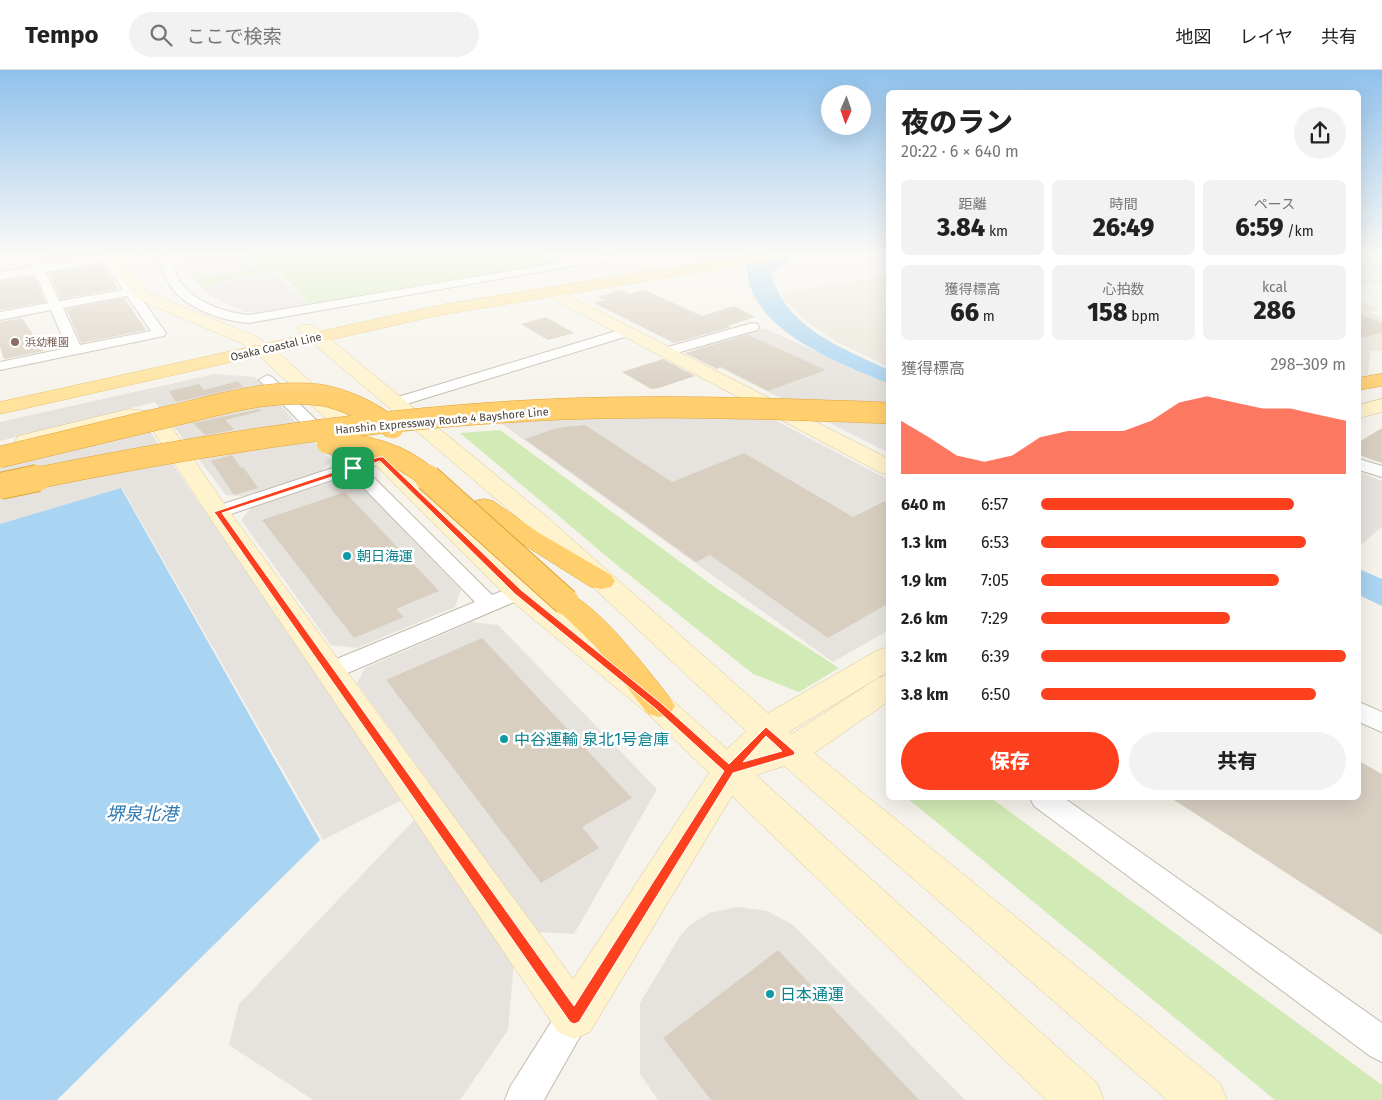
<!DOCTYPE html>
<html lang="ja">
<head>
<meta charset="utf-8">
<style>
  :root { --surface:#fff; --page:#f2f2f2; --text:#222; --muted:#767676; --line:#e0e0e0; --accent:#fc3f1d }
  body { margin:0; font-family:"Fira Sans","Noto Sans JP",sans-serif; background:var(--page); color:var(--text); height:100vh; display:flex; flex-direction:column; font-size:19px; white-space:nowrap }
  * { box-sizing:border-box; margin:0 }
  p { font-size:16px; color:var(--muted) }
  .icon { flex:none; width:28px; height:28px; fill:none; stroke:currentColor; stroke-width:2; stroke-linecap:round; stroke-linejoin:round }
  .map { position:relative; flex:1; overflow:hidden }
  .details { position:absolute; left:886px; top:20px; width:475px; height:710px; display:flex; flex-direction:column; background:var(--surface); border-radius:8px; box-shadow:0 5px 20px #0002 }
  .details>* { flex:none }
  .needle { width:32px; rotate:182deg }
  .buttons { position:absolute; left:821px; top:15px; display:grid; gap:10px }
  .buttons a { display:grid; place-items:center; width:50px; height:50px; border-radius:50%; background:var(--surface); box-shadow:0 5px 20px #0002; font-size:25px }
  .pin { position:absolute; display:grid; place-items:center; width:42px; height:42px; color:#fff; margin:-21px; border-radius:10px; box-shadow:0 2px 8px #0006 }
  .round { display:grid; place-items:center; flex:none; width:52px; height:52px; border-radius:26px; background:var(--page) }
  .head { display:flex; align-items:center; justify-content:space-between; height:85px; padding:0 15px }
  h1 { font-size:28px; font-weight:800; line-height:38px }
  .metrics { display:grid; grid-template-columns:repeat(3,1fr); gap:8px; height:85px; padding:5px 15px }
  .metrics div { display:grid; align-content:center; border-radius:8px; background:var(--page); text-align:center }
  .metrics b { font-size:25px; font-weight:800 }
  .metrics small { font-size:14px; font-weight:400 }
  .metrics p { font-size:14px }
  .chart { height:140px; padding:10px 15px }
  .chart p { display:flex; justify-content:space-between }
  .chart svg { width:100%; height:90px; margin-top:5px; fill:var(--accent); opacity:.7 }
  .action { display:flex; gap:10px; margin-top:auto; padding:10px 15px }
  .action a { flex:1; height:58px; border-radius:30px; background:var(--accent); color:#fff; font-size:20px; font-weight:800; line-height:58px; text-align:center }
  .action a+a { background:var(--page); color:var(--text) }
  ul { padding:0 15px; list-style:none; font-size:16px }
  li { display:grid; grid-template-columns:80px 60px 1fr; align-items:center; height:38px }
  li i { height:12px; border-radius:6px; background:var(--accent) }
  header { display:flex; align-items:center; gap:30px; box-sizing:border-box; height:70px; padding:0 25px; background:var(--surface); border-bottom:1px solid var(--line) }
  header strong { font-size:24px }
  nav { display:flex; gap:28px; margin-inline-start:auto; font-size:18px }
  .search { width:350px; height:45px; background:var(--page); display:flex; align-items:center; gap:12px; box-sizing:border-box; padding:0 18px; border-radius:28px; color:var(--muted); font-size:19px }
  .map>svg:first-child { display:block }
  .residential { fill:#eae5da }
  .industrial { fill:#e6e2dd }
  .green { fill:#d2eab5 }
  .parking { fill:#e5e3e0 }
  .water { fill:#a9d4f2 }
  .building { fill:#d8cfc1 }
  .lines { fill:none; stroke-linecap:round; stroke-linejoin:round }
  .street-casing { stroke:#c2bbae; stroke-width:2 }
  .secondary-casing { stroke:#d6c79b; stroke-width:1 }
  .primary-casing { stroke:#e6c16a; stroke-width:1 }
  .highway-casing { stroke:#e0a43c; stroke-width:1 }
  .street { fill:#fff; fill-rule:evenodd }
  .secondary { fill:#fff3cd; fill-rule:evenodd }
  .primary { fill:#ffe39c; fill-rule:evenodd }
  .highway { fill:#ffcf6e; fill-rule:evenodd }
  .highway-bridge-far1-casing { stroke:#e0a43c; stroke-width:22; stroke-linecap:butt }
  .highway-bridge-casing { stroke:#e0a43c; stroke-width:28; stroke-linecap:butt }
  .highway-bridge-far1 { stroke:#ffcf6e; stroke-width:21 }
  .highway-bridge { stroke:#ffcf6e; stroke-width:26 }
  .route { fill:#fc3f1d; stroke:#fff; fill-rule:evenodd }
  .education-dot { fill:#8d6e63; stroke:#fff; stroke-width:2 }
  .culture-dot { fill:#0f9aa8; stroke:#fff; stroke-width:2 }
  .labels { text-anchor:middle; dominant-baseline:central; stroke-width:5; stroke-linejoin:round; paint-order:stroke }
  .far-education-label { font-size:11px; fill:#785e54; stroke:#fff; text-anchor:start }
  .far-street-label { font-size:11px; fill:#4b4439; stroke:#fff }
  .culture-label { font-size:14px; fill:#0d838f; stroke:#fff; text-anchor:start }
  .near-culture-label { font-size:16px; fill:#0d838f; stroke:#fff; text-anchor:start }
  .near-water-label { font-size:18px; font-style:italic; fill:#2e7ab2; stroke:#fff }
</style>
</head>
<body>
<header>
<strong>Tempo</strong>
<div class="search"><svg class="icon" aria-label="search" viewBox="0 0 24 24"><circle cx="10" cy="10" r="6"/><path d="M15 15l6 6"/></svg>ここで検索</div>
<nav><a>地図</a><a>レイヤ</a><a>共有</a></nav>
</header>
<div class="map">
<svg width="1382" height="1030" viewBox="0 0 1382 1030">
  <rect width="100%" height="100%" fill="#f6f3ec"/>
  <path class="residential" d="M 1359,191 L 1382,194 L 1382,215 L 1359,216 Z
    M 889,206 L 889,297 L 837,272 L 808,253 L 785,230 L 782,223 Z
    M 1359,231 L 1380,239 L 1367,242 L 1382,247 L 1382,281 L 1370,281 L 1368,305 L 1359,307 Z"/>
  <path class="industrial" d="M 764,258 L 889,314 L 889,383 L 697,286 L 697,278 Z
    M 215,304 L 255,307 L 331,391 L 322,401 L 243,426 L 226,425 L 155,332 L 0,371 L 0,352 Z
    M 767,346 L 889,410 L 889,560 L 833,592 L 495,349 Z
    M 143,351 L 402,730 L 323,770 L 122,418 L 0,454 L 0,382 Z
    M 1359,402 L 1382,411 L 1382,457 L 1359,476 Z
    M 334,411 L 357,412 L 461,520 L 455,537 L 357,578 L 331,575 L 241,450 L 252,437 Z
    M 472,552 L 498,555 L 657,719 L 574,864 L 537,862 L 357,613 L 365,598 Z
    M 416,748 L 514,892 L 508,960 L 460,1030 L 313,1030 L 229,975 L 239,934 Z
    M 738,837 L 767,841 L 793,855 L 965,1030 L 658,1030 L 640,1004 L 640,933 L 680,866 L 690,855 L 709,843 Z"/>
  <path class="green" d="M 247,183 L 540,183 L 558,193 L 311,235 L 278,201 L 212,213 L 214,216 L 203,218 L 190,204 L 193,203 L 196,209 L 259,199 Z
    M 500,360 L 716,518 L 839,598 L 799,622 L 753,604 L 618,496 L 460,363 Z
    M 907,728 L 991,728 L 1382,1015 L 1382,1030 L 1275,1030 Z"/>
  <path class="parking" d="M 184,183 L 246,183 L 257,199 L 198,209 Z
    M 274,202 L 309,234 L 256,244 L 254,241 L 248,243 L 210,226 L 203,219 L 214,216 L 212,214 Z"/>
  <path class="water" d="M 756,183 L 780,183 L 790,190 L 771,204 C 786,258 842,278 889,300 L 889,314 C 844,294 773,270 752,221 C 748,214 748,203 746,195 Z
    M 121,418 L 320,770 L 57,1030 L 0,1030 L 0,454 Z
    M 1359,499 L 1382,509 L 1382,536 L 1359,525 Z"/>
  <path class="building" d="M 45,183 L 97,183 L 97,184 L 45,193 L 49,192 Z
    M 103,194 L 118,219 L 60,229 L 49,203 Z
    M 34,206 L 45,232 L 0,240 L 0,212 Z
    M 621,220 L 629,224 L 645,220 L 702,246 L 734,236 L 755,247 L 728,256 L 731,257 L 674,273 L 594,233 L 605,230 L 598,227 Z
    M 124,228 L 146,260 L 81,273 L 66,239 Z
    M 1359,244 L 1382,253 L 1382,263 L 1359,268 Z
    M 546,247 L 574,263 L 548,270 L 521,254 Z
    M 22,248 L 44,281 L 4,289 L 0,277 L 0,252 Z
    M 748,265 L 826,300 L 768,321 L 721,297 L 717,299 L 685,283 Z
    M 663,289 L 695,306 L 659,318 L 651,319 L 622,302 Z
    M 238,311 L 243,317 L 176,332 L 169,321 L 199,314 L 204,320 Z
    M 259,339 L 261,341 L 225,350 L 234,359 L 229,361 L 205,365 L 193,353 Z
    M 585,355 L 672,412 L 744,383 L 853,447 L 889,429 L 889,533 L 828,568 L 710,485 L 696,492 L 525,369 L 557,358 Z
    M 1382,358 L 1382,393 L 1359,385 L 1359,372 Z
    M 232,385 L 241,398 L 243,397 L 258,418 L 234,425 L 211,391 Z
    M 345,422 L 439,521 L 396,539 L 404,547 L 354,568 L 262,450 Z
    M 482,568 L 632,728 L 582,757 L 599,778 L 541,813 L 386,610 Z
    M 1359,691 L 1382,704 L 1382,865 L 1171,728 L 1359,728 Z
    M 778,880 L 919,1030 L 711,1030 L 663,968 Z"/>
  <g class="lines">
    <g class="street-casing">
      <path id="street" d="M 26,183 L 37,183 L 42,195 C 77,190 134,175 168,186 C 174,195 176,206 182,214 C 196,233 227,243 249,245 L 567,191 L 625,183 L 660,183 L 655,186 L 567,197 L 249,253 C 225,251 195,242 177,224 C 168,215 164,202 159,190 L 143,184 L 114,190 L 166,263 L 164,266 L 0,300 L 0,292 L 67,278 L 51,240 L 0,250 L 0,242 L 48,233 L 35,204 L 0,210 L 0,202 L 32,197 ZM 104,192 L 123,220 L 59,231 L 46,202 ZM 127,226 L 151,261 L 80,275 L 63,238 Z
        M 752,253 L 757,254 L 759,257 L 757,260 L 666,286 L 659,282 L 661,279 Z
        M 626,258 L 631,259 L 633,262 L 631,265 L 400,336 L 388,336 L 386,333 L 388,330 Z
        M 267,305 L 272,307 L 357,390 L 381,383 L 387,384 L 390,388 L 387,392 L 365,399 L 492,525 L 518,515 L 526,517 L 529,522 L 526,527 L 338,607 L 330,609 L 322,607 L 318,601 L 322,595 L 475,532 L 350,404 L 225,446 L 211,446 L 208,442 L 211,438 L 342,395 L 262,313 L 259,310 Z
        M 1359,389 L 1382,396 L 1382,407 L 1359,400 Z
        M 1359,632 L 1382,642 L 1382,662 L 1359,652 Z
        M 1030,728 L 1064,728 L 1382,953 L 1382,992 L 1370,986 L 1034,736 Z
        M 574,930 L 586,935 L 591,947 L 544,1030 L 505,1030 L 510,1017 L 562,935 Z"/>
    </g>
    <g class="secondary-casing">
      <path id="secondary" d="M 104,183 L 119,183 L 147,222 L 257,267 L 280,284 L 389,383 L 528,516 L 670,628 L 727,679 L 746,661 L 529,457 L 301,263 L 298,259 L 301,255 L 313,255 L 547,447 L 768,643 L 878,580 L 889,577 L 889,601 L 789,662 L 792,664 L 878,608 L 889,605 L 889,631 L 814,683 L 1220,1013 L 1227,1030 L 1167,1030 L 784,696 L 756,705 L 1097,1013 L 1104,1030 L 1046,1030 L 732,726 L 590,962 L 574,969 L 558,962 L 206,442 L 148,353 L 129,351 L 26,378 L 18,376 L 15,371 L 18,366 L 129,339 L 162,343 L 227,438 L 573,909 L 709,703 L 648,644 L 508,528 L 373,393 L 266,292 L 245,275 L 135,228 Z
        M 1359,183 L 1382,186 L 1382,194 L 1359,191 Z
        M 550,216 L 889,389 L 889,405 L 881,403 L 544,224 L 542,221 L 544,218 Z
        M 1382,329 L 1382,342 L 1359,348 L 1359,335 Z"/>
    </g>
    <g class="primary-casing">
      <path id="primary" d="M 761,183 L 797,183 L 790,187 L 440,245 L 0,344 L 0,332 L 440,235 Z"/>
    </g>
    <g class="highway-casing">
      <path id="highway" d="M 1382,304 L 1382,316 L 1359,320 L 1359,308 Z
        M 484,429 L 493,431 L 539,463 L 611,505 L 615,511 L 611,517 L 601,519 L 591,517 L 521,473 L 475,441 L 472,436 L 475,431 Z
        M 566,523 C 596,531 649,602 670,628 L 675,636 L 670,644 L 659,647 L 648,644 L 596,577 L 556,538 L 552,532 L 556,526 Z"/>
    </g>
    <use href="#street" class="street"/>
    <use href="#secondary" class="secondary"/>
    <use href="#primary" class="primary"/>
    <use href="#highway" class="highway"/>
    <g class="highway-bridge-far1-casing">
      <path id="highway-bridge-far1" d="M 327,373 C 366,374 400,383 430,409
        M 0,387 C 57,373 114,360 171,346 C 219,335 271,318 321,325 C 348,330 371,342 393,358
        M 32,409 C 207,373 386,346 564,339 C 673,335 781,339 889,343"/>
    </g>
    <g class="highway-bridge-casing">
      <path id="highway-bridge" d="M 428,408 L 566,532
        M 0,416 L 38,408"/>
    </g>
    <use href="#highway-bridge-far1" class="highway-bridge-far1"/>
    <use href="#highway-bridge" class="highway-bridge"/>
  </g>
  <linearGradient id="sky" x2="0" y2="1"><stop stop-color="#8fc1ec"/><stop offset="0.56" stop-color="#fbfaf6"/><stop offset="1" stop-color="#fbfaf6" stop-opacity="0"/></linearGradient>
  <rect width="1382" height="328" fill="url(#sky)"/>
  <path class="route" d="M 379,387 L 383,387 L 521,520 L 662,634 L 729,694 L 766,657 L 795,682 L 794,685 L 733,703 L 579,952 L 574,954 L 570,952 L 214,442 ZM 380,391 L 515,524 L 656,639 L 724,701 L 574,936 L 222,443 ZM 766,666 L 782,681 L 743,692 Z"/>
  <circle class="education-dot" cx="15" cy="272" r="5"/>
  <g class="culture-dot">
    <circle cx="347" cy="486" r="5"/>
    <circle cx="504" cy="669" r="5"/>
    <circle cx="770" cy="924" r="5"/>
  </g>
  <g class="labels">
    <g class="far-education-label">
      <text x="25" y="272">浜幼稚園</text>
    </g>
    <g class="far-street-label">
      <text transform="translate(276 277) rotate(-13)">Osaka Coastal Line</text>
      <text transform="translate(442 351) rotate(-5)">Hanshin Expressway Route 4 Bayshore Line</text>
    </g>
    <g class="culture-label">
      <text x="357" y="486">朝日海運</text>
    </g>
    <g class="near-culture-label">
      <text x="514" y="669">中谷運輸 泉北1号倉庫</text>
      <text x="780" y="924">日本通運</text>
    </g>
    <g class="near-water-label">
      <text x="142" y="744">堺泉北港</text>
    </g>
  </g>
</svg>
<div class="buttons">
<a><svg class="needle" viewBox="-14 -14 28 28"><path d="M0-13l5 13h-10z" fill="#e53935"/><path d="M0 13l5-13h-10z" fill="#767676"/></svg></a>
</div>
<div class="pin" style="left:353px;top:398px;background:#1e9e55"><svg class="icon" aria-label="arrive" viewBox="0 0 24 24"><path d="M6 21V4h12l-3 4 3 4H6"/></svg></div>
<section class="details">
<div class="head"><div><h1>夜のラン</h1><p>20:22 · 6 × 640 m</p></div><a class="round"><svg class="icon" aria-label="share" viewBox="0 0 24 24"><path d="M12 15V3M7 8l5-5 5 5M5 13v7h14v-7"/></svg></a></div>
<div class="metrics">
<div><p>距離</p><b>3.84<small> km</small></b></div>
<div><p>時間</p><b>26:49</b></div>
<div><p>ペース</p><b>6:59<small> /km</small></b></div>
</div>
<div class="metrics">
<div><p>獲得標高</p><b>66<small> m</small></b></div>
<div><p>心拍数</p><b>158<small> bpm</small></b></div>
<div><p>kcal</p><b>286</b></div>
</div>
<div class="chart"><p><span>獲得標高</span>298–309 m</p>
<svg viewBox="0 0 160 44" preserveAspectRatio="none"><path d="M0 44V18L10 26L20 35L30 38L40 35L50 26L60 23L70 23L80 23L90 18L100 9L110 6L120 9L130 12L140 12L150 15L160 18V44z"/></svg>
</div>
<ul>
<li><b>640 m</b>6:57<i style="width:83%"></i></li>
<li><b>1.3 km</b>6:53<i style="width:87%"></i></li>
<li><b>1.9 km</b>7:05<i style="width:78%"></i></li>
<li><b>2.6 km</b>7:29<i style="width:62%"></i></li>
<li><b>3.2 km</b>6:39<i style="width:100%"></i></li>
<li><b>3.8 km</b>6:50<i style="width:90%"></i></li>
</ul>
<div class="action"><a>保存</a><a>共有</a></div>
</section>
</div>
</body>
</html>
